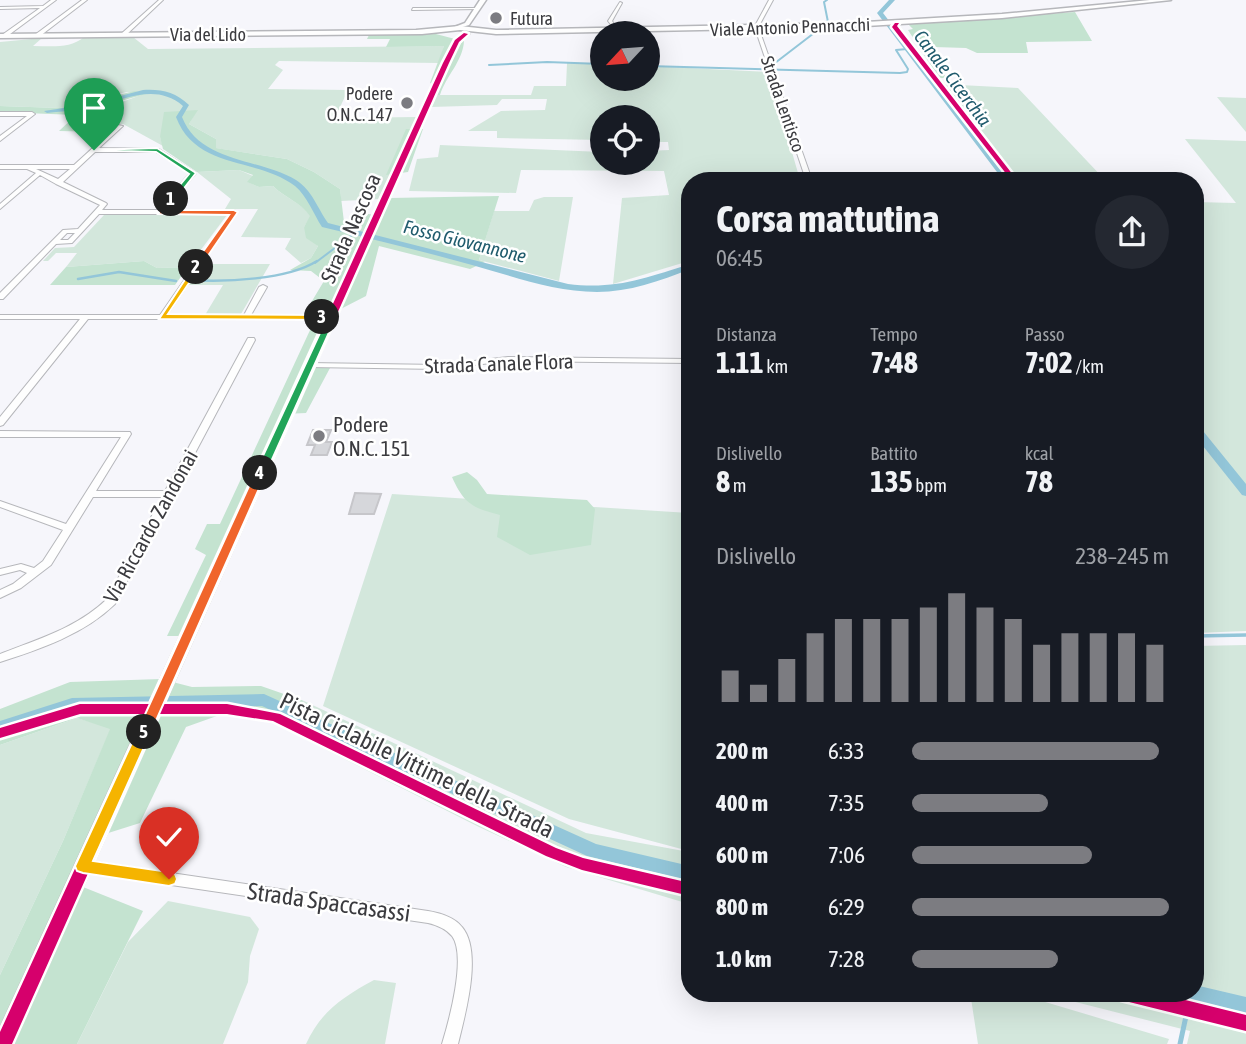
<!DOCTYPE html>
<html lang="it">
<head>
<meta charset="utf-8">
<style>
  :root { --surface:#171b24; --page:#242831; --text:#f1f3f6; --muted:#9ea1a6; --accent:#7c7c81 }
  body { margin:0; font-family:"Asap Condensed",sans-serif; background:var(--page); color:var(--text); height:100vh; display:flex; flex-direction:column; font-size:26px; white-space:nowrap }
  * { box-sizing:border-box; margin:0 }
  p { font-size:23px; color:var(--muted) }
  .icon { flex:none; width:38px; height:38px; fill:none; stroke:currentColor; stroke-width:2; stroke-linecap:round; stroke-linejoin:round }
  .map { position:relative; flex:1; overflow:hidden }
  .panel { position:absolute; left:681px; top:172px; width:523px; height:830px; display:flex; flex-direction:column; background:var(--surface); border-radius:28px; box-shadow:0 7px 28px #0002 }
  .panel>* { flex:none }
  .needle { width:46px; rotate:244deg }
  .fabs { position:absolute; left:590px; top:21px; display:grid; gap:14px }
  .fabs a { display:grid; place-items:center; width:70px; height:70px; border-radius:50%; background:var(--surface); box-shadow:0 7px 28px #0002; font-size:35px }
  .pin { position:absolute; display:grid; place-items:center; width:60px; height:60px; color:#fff; margin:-72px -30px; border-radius:50% 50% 50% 0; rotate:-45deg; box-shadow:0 0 7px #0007 }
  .pin .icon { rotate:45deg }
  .km { position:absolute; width:35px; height:35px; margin:-18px; border-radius:50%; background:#222; color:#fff; font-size:19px; line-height:35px; text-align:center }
  .round { display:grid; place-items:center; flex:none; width:74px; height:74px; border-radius:37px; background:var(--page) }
  .headline { display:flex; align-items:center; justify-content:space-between; height:119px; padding:0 35px }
  h1 { font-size:38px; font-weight:700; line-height:52px }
  .metrics { display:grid; grid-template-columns:repeat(3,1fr); gap:10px; height:119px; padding:7px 35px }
  .metrics div { display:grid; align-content:center }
  .metrics b { font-size:30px; font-weight:700 }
  .metrics small { font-size:19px; font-weight:400 }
  .metrics p { font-size:19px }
  .chart { height:196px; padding:14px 35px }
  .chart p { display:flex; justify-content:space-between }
  .chart svg { width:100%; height:126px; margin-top:7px; stroke:var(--accent); stroke-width:6 }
  ul { padding:0 35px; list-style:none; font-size:23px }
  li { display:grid; grid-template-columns:112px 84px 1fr; align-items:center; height:52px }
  li i { height:18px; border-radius:9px; background:var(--accent) }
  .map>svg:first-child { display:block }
  .green { fill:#d3e7dc }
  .forest { fill:#c4e3d0 }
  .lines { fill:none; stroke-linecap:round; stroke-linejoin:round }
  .stream-far3 { stroke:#93c6d9; stroke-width:2 }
  .stream-far2 { stroke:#93c6d9; stroke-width:2.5 }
  .stream-far1 { stroke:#93c6d9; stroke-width:3.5 }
  .stream { stroke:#93c6d9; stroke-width:5 }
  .canal { fill:#93c6d9; fill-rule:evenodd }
  .building { fill:#d6d7db; stroke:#c6c6ca; stroke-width:2 }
  .minor-casing { stroke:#b6b7bb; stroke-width:2 }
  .tertiary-casing { stroke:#b6b7bb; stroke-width:3 }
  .secondary-casing { stroke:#b6b7bb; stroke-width:3 }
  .minor { fill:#fefefe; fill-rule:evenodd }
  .tertiary { fill:#fefefe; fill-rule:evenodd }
  .secondary { fill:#fefefe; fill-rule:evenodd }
  .cycleway-casing { stroke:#fff; stroke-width:5 }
  .cycleway { fill:#d6006c; fill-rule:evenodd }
  .split-1 { fill:#22a559; stroke:#fff; stroke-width:2 }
  .split-2 { fill:#f0652b; stroke:#fff; stroke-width:2 }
  .split-3 { fill:#f5b400; stroke:#fff; stroke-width:2 }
  .split-4 { fill:#22a559; stroke:#fff; stroke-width:2 }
  .split-5 { fill:#f0652b; stroke:#fff; stroke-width:2 }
  .split-6 { fill:#f5b400; stroke:#fff; stroke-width:2 }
  .poi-dot { fill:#7c7c81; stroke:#fff; stroke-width:2.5 }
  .labels { text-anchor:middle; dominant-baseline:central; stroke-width:5; stroke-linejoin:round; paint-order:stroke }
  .far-poi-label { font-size:18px; fill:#3b3b3f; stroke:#fff; text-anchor:start }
  .far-street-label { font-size:18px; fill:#3b3b3f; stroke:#fff }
  .far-water-label { font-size:19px; font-style:italic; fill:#205b6d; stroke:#fff }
  .street-label { font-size:21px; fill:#3b3b3f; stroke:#fff }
  .poi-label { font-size:21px; fill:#3b3b3f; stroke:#fff; text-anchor:start }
  .near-street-label { font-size:24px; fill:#3b3b3f; stroke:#fff }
</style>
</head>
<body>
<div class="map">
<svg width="1246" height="1044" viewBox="0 0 1246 1044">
  <rect width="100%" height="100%" fill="#f6f6fb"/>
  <path class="green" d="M 84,37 L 133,37 L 148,49 L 444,46 L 439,63 L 279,61 L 275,65 L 283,70 L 268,89 L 348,90 L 335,118 L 417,117 L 380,199 L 341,201 L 340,189 L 314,172 L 287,159 L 215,148 L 216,139 L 189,124 L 197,110 L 160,137 L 163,146 L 123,124 L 104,123 L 105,108 L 144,94 L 127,92 L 60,108 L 0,106 L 0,42 L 42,38 L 33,46 C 51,46 70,49 84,37 Z
    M 567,63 L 602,64 L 602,79 L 648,79 L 648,66 L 769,72 L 800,180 L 690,180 L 689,261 L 613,284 L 622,198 L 669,195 L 664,171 L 521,170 L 516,193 L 409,191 L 417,159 L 438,157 L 440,145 L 602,152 L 602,163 L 648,163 L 648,151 L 669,150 L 668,142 L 648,142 L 648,117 L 602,117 L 602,140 L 497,138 L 497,131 L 468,131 L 501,111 L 545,110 L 547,99 L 502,99 L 497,105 L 431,107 L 436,95 L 531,95 L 534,86 L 566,86 Z
    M 941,84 L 1018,88 L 1105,180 L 1018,180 Z
    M 1217,97 L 1246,98 L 1246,132 Z
    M 1185,139 L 1246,141 L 1246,631 L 1195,633 L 1195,202 L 1236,203 Z
    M 239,170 L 253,176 L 248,182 L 259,187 L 273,186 C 285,198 300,202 311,216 L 304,227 L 318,246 L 311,258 L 301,263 L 285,249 L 291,238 L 241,237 L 258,209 L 225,209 L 231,199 L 197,172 Z
    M 544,197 L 573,197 L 559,281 L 479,260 L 494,211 L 529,211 L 534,200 Z
    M 104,215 L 227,215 L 188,267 L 157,268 L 144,261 L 66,267 L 77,253 L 56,253 L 48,261 L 43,261 L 55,248 L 74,247 Z
    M 203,264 L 270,264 L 241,314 L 205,315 L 223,285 L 188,285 Z
    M 392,494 L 689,513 L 689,851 L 569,819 L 323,706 Z
    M 1246,645 L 1246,1044 L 1187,1044 L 1190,1031 L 1036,992 L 1195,992 L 1195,646 Z
    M 304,701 L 586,833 L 689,852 L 689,904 L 566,867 L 479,827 L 265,719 Z
    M 77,718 L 111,728 L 63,841 L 0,975 L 0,745 Z
    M 168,901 L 250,917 L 259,929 L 250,956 L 248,982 L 223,1044 L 77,1044 L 128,942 Z
    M 374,980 L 396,983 L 385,1044 L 306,1044 C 321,1011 343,997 374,980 Z
    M 970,992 L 1012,992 L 1169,1039 L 1167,1044 L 978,1044 Z"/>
  <path class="forest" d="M 1075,12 L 1092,41 L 1026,42 L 1028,53 L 977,53 L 966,48 L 934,47 L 945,62 L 942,69 L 946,78 L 939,78 L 908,30 L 913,29 L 908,24 Z
    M 436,34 L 455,39 L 455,41 L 464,41 C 463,61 446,76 440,95 L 436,95 L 439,87 L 430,83 L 444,46 L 386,47 L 390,39 L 367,39 L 369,35 Z
    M 135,91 L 146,94 L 124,100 L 106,108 L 111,115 L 104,123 L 111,125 L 104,132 L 59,131 L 76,115 L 0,112 L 0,106 L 60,108 Z
    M 198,110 L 189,124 L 216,139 L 216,148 L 287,159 L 314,172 L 340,189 L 344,222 L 357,223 L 368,214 L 383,216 L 390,198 L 499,196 L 479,260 L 485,262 L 470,269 L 379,246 L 366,296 L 329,315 L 303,316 L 324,281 L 311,271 L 290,270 L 311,258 L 318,246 L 306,238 L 304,227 L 310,216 C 300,202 285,198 273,186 L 259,187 L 247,182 L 253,175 L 239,170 L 197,172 L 163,149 L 160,137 L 164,112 Z
    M 406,129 L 423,129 L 408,172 L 386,175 Z
    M 144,261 L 157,268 L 188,267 L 175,285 L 50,285 L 66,267 Z
    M 311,328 L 321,331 L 307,362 L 330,368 L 306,413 L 285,414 L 184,636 L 167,636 L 206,555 L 195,549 L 207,524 L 220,524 Z
    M 467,472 L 477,480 L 487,494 L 587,500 L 595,509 L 591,545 L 530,555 L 497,537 L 500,515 C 473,508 464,504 452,477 Z
    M 161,679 L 192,687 L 261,686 L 304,701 L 265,719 L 228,712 L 186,727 L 140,823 L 86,840 L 68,881 L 143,911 L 77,1044 L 0,1044 L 0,975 L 63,841 L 110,729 L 77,718 L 0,745 L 0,709 L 70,682 Z"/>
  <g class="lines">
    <path class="stream-far3" d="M 824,25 L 828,22 L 824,2 L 827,0
      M 775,63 L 818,30
      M 489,65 L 547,62 L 602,64
      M 648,66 L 900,73 L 907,72 L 908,69 L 896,50 L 907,49
      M 315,263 L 356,232"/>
    <path class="stream-far2" d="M 78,279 L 119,272 L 176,281
      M 190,280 C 225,282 287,280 317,261"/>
    <path class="stream-far1" d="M 1195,636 L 1246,635"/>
    <path class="stream" d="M 1180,1044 L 1191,993"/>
    <path class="canal" d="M 889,0 L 895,0 L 883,13 L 1011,180 L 1003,180 L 877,13 Z
      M 143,90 C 162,89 175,92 189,105 L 182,117 C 200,163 259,158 296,180 C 312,190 318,209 328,223 L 568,284 C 615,290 646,278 690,264 L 690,269 C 660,281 629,292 597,292 C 554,292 512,276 472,265 C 422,251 372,239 322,227 C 313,213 307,196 295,186 C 257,157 196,170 176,117 L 183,106 C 156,83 126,99 96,107 C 80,111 63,111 47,113 L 44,111 L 90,104 Z
      M 1195,425 L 1199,426 L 1246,484 L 1246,496 L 1242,495 L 1195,436 Z
      M 264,694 L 596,844 L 690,866 L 690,881 L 587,856 L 262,706 L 72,710 L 0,733 L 0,721 L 72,698 Z
      M 1195,985 L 1246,997 L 1246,1015 L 1181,998 L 1179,992 L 1195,992 Z"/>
  </g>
  <path class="building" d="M 313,430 L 331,430 L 326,442 L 332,442 L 327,455 L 311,455 L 315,445 L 307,445 Z
    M 355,493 L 381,494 L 374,514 L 349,514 Z"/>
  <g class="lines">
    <g class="minor-casing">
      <path id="minor" d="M 51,0 L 56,0 L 6,37 L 2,37 L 2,35 L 40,8 L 0,9 L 0,7 L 43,6 Z
        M 82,0 L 87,0 L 40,36 L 36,36 L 36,34 Z
        M 159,0 L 163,0 L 125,36 L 121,36 L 121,34 Z
        M 769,0 L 773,0 L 760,24 L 763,28 L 759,29 L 812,180 L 806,180 L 755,28 L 758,27 L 756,24 Z
        M 620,2 L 622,3 L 612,21 L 618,30 L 616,31 L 608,21 Z
        M 413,8 L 477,8 L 479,9 L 412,10 Z
        M 0,112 L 32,112 L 35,114 L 0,141 L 0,136 L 27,116 L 0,116 Z
        M 118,125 L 123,126 L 99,148 L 159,149 L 196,173 L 165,210 L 234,210 L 237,212 L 167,315 L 244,315 L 259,287 L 263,285 L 267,287 L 251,315 L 332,315 L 336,317 L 332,319 L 88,319 L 3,425 L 0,426 L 0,417 L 80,319 L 0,319 L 0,315 L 160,315 L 230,214 L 99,214 L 72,243 L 56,244 L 3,299 L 0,299 L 0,293 L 63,230 L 78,229 L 100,205 L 56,184 L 40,175 L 0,209 L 0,204 L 36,173 L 27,169 L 0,169 L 0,165 L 74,165 ZM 95,152 L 156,152 L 190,173 L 158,210 L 102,210 L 107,204 L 106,203 L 63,182 ZM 36,169 L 70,169 L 58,179 ZM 67,233 L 75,233 L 68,240 L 60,240 Z
        M 248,338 L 254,338 L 255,340 L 115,604 C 84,634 41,649 0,662 L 0,654 C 38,639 77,628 107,599 L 162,497 L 93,497 L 51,565 L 21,588 L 0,598 L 0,590 L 13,584 L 27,573 L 20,570 L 0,575 L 0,569 L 21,564 L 34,568 L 43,561 L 63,530 L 0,507 L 0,501 L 66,524 L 121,437 L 0,437 L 0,431 L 130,432 L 131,434 L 96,491 L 165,491 Z
        M 508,357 L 690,359 L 690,363 L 508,361 L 440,369 L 309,367 L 305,365 L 309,363 L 440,365 Z
        M 83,860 L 428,911 C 440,913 454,917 462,927 C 483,952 465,1015 458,1044 L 442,1044 C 449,1021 467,956 452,936 C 446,929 437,925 428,923 L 83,872 L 78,870 L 76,866 L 78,862 Z"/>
    </g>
    <g class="tertiary-casing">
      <path id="tertiary" d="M 480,0 L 486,0 L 469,25 L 452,30 L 452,28 L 465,23 Z
        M 466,32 L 469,34 L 459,42 L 449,63 L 13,1044 L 0,1044 L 0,1029 L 443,63 L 455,40 Z"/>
    </g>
    <g class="secondary-casing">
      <path id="secondary" d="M 1150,0 L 1171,0 L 1002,18 L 849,27 L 496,34 L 460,30 L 422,34 L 0,38 L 0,34 L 416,30 L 460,26 L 496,30 L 849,23 L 1002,14 Z"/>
    </g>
    <use href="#minor" class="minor"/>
    <use href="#tertiary" class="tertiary"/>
    <use href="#secondary" class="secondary"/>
    <g class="cycleway-casing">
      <path id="cycleway" d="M 895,23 L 899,23 L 897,26 L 1017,180 L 1011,180 L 892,27 Z
        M 464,33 L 468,34 L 459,42 L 449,63 L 163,704 L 227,704 L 280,714 L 556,848 L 583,858 L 690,883 L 690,896 L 582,870 L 546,856 L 273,721 L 227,714 L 159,714 L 12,1044 L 0,1044 L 0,1032 L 146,714 L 80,714 L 0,738 L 0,728 L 80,704 L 150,704 L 443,63 L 455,40 Z
        M 1113,992 L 1153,992 L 1246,1015 L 1246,1031 L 1121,1000 L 1115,997 Z"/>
    </g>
    <use href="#cycleway" class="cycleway"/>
  </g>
  <path class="split-1" d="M 157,148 L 196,173 L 174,201 L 168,199 L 189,174 L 156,152 L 91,150 Z"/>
  <path class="split-2" d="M 169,197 L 175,199 L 166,210 L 234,210 L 238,212 L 199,269 L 192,267 L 229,215 L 158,214 Z"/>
  <path class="split-3" d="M 194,266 L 200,267 L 168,314 L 322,315 L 327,317 L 322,320 L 159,319 Z"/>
  <path class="split-4" d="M 319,315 L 332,315 L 336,317 L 266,473 L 257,475 L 255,473 L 326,320 L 319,319 Z"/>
  <path class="split-5" d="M 260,470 L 266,473 L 151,732 L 149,736 L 139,736 L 137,732 L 255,473 Z"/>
  <path class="split-6" d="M 144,727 L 151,732 L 93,861 L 169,872 L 175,874 L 177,879 L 175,884 L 169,886 L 83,873 L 77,871 L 75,866 L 137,732 Z"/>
  <g class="poi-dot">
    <circle cx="496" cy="18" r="7"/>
    <circle cx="407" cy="103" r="7"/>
    <circle cx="319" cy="436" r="7"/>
  </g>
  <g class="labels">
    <g class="far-poi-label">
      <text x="510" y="18">Futura</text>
      <text x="393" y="93" text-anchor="end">Podere<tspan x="393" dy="21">O.N.C. 147</tspan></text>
    </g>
    <g class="far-street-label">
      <text transform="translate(790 27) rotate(-2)">Viale Antonio Pennacchi</text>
      <text x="208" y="34">Via del Lido</text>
      <text transform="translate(783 104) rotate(71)">Strada Lentisco</text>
    </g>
    <g class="far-water-label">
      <text transform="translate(953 78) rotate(53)">Canale Cicerchia</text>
      <text transform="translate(465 241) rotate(14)">Fosso Giovannone</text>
    </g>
    <g class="street-label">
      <text transform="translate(350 228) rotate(-66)">Strada Nascosa</text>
      <text transform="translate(499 363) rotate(-2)">Strada Canale Flora</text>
      <text transform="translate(150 526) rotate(-61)">Via Riccardo Zandonai</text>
    </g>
    <g class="poi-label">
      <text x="333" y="424">Podere<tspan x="333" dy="24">O.N.C. 151</tspan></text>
    </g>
    <g class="near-street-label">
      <text transform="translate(417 765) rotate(26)">Pista Ciclabile Vittime della Strada</text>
      <text transform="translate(329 902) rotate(8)">Strada Spaccasassi</text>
    </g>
  </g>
</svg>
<div class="fabs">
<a><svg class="needle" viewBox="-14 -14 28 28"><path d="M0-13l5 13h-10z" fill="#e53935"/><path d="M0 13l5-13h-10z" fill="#9ea1a6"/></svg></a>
<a><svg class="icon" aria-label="locate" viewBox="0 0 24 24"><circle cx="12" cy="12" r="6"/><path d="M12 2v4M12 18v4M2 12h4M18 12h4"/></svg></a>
</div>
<div class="pin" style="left:94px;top:150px;background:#1e9e55"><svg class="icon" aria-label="arrive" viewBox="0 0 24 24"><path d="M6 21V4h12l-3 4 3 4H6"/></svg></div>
<div class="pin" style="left:169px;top:879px;background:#d93025"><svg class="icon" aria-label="check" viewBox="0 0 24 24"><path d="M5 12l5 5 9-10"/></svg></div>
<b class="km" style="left:171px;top:199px">1</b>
<b class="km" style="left:196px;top:267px">2</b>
<b class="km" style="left:322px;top:317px">3</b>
<b class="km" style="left:260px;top:473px">4</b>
<b class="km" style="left:144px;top:732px">5</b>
<section class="panel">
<div class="headline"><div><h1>Corsa mattutina</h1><p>06:45</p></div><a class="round"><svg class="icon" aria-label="share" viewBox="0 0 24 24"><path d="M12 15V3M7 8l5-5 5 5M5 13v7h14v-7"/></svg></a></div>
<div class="metrics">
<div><p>Distanza</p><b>1.11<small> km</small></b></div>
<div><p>Tempo</p><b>7:48</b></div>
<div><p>Passo</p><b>7:02<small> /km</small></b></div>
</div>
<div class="metrics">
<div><p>Dislivello</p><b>8<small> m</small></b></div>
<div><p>Battito</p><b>135<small> bpm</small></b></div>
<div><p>kcal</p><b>78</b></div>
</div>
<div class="chart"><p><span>Dislivello</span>238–245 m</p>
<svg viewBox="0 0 160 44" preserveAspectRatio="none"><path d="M5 44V33M15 44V38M25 44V29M35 44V20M45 44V15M55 44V15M65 44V15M75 44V11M85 44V6M95 44V11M105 44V15M115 44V24M125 44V20M135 44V20M145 44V20M155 44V24"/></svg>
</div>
<ul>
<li><b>200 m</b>6:33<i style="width:96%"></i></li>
<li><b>400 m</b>7:35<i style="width:53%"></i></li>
<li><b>600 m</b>7:06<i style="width:70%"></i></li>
<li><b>800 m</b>6:29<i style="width:100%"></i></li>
<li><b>1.0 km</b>7:28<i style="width:57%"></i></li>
</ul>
</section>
</div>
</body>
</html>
